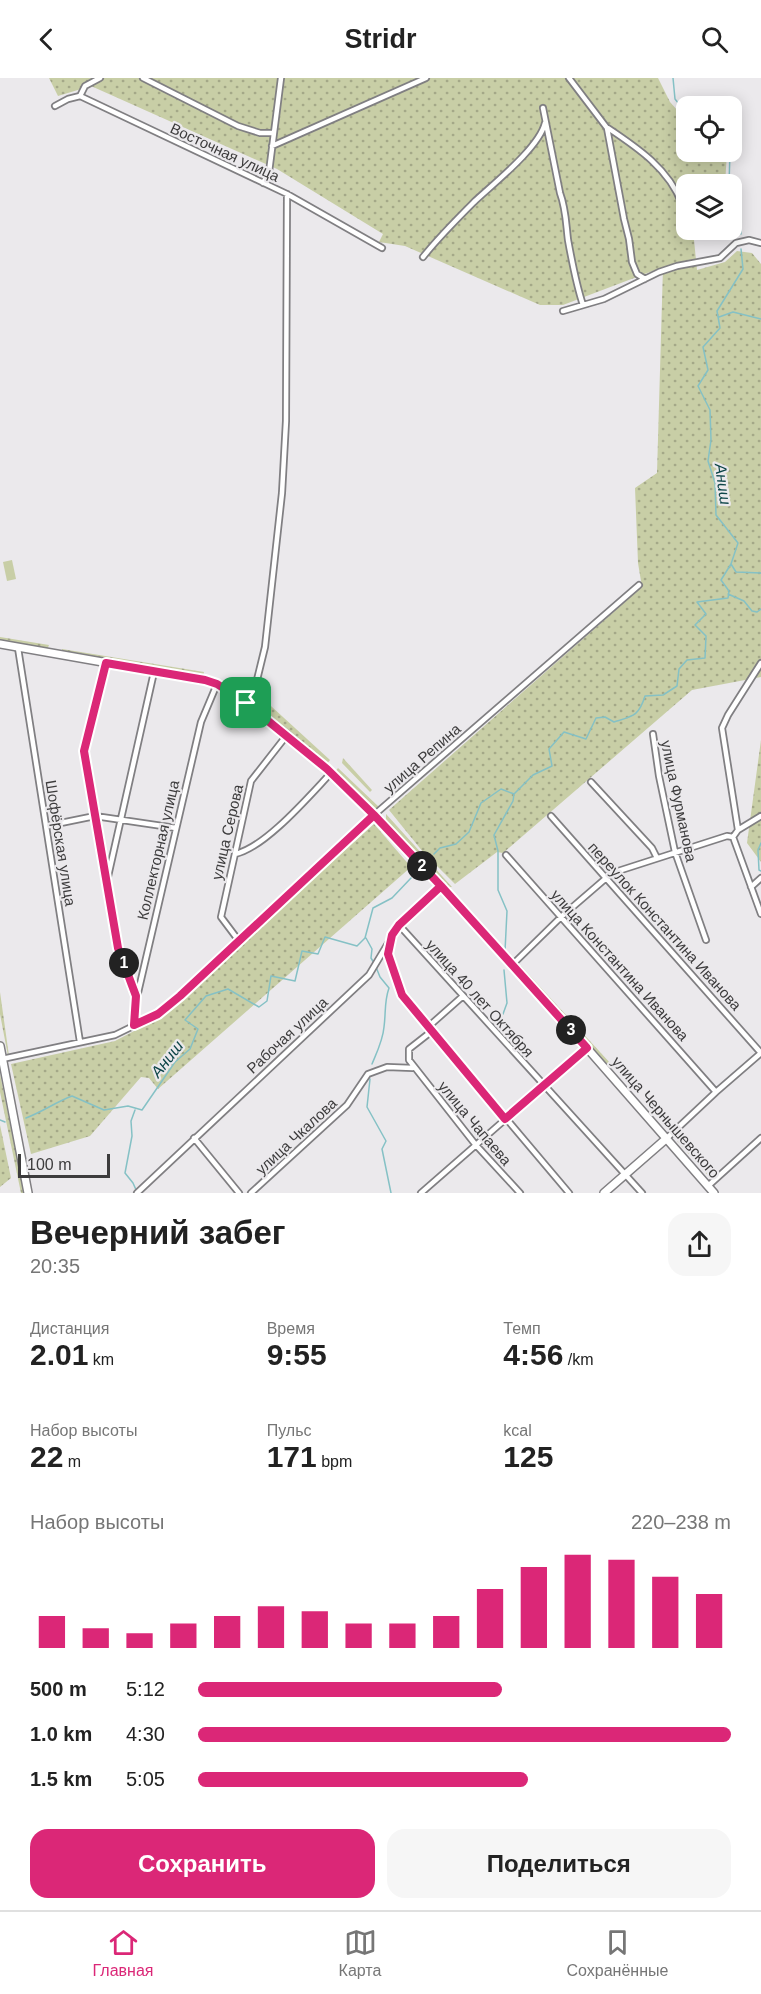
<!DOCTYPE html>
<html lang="ru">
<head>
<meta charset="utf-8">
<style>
  :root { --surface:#fff; --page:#f6f6f6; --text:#222; --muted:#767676; --line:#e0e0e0; --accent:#db2777 }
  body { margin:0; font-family:Arial,sans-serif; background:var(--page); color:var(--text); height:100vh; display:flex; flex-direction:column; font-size:22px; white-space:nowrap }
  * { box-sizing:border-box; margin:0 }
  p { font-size:20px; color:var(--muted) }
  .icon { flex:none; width:33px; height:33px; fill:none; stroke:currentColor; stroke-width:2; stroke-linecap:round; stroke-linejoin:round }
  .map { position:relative; height:1115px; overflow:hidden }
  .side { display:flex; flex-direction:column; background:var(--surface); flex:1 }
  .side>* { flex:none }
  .buttons { position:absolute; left:676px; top:18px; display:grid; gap:12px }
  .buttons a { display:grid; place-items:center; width:66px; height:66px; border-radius:12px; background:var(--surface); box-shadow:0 3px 15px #0003; font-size:30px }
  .scale { position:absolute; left:18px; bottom:15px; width:92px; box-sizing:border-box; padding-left:6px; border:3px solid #3d3c3d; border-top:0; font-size:16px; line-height:21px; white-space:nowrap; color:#3d3c3d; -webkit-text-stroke:4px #ebe9ec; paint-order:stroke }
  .pin { position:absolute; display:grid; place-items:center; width:51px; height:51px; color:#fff; margin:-26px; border-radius:12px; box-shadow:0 3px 9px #0006 }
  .km { position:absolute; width:30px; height:30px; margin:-15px; border-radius:50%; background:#222; color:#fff; font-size:16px; line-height:30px; text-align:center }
  .round { display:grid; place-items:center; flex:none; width:63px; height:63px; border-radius:18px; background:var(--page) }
  .summary { display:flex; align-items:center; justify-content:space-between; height:102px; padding:0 30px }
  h1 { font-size:33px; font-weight:800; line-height:45px }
  .metrics { display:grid; grid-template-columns:repeat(3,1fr); gap:9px; height:102px; padding:6px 30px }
  .metrics div { display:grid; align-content:center }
  .metrics b { font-size:30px; font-weight:800 }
  .metrics small { font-size:16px; font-weight:400 }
  .metrics p { font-size:16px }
  .chart { height:168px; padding:12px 30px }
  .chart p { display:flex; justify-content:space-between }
  .chart svg { width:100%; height:108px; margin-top:6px; stroke:var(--accent); stroke-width:6 }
  .action { display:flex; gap:12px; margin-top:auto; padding:12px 30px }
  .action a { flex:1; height:69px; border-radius:18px; background:var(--accent); color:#fff; font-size:24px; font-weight:800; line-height:69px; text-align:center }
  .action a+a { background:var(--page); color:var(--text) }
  ul { padding:0 30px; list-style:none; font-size:20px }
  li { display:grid; grid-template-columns:96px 72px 1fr; align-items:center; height:45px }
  li i { height:15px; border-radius:8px; background:var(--accent) }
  header { display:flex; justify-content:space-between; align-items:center; height:78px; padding:0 30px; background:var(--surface); font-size:27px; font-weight:800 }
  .tab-bar { display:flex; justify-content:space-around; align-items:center; height:84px; border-top:2px solid var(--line); background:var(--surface); font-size:16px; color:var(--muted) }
  .tab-bar a { display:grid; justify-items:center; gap:3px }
  .tab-bar .selected { color:var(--accent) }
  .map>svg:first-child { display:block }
  .grass { fill:url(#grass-dots) }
  .park { fill:#c8cea6 }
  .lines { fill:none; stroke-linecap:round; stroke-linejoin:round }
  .stream { stroke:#85c1c5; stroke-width:1.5 }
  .street-casing { stroke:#807f82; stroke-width:8 }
  .secondary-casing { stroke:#807f82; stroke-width:10 }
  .street { stroke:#fff; stroke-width:4.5 }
  .secondary { stroke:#fff; stroke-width:7 }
  .route-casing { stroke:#fff; stroke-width:12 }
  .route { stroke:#db2777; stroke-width:8 }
  .labels { text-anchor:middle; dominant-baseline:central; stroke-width:4.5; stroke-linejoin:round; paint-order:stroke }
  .street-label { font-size:15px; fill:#3d3c3d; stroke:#ebe9ec }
  .water-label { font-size:16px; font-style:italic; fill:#0d4548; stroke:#ebe9ec }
</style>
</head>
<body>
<header><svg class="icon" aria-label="back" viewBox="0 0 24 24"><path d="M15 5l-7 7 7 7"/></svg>Stridr<svg class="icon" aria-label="search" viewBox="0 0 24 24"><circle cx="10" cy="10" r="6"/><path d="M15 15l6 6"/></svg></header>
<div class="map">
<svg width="761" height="1115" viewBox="0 0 761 1115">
  <defs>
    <pattern id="grass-dots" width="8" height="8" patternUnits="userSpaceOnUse" patternTransform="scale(1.5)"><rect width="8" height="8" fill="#c8cea6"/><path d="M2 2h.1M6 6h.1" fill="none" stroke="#a4a888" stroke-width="1.8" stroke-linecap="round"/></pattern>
  </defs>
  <rect width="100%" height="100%" fill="#ebe9ec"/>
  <path class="grass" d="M 49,0 L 658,0 L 670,24 L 687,43 L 687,74 L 724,74 L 727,75 L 725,106 L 687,106 L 687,152 L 693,152 L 697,192 L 725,184 L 737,173 L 752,175 L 761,186 L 761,599 L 692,612 L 503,775 L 497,774 L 455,806 L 423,774 L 389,732 L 642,509 L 638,485 L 635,410 L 657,395 L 663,189 L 563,227 L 540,227 L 405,168 L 379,164 L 383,156 L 277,91 L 91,8 L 58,18 Z
    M 0,559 L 49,567 L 47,572 L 0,564 Z
    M 62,571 L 204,594 L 203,599 L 62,575 Z
    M 260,618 L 330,682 L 327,686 L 257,627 Z
    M 761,662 L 761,784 L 747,765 Z
    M 343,680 L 372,712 L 370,714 L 342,685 Z
    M 338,690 L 380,730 L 375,732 L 335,694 Z
    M 386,736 L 452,809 L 448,809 L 386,743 Z
    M 374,746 L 411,789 L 158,1011 L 149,1000 L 141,999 L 90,1058 L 31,1076 L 11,986 L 115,963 L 157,941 Z
    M 521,888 L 611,986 L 607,987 L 520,892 Z
    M 0,914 L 9,978 L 8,978 L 0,936 Z
    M 0,996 L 24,1115 L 21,1115 L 0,1014 Z
    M 0,1047 L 11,1100 L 0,1109 Z
    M 678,1059 L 713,1098 L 711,1101 L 677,1063 Z"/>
  <path class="park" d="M 12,482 L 16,501 L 7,503 L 3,484 Z"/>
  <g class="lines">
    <path class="stream" d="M 673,0 L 675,21 L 687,36
      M 729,106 L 730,74
      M 732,115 L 738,134 L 741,156
      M 719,239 L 733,234 L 761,241
      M 731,486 L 736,494 L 761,495
      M 728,516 L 744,523 L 752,533 L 757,534 L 761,531
      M 761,765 L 758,772 L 759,792 L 761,793
      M 434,776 L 440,770 L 456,766 L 469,754 L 481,725 L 501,711 L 514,716 L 533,697 L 552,688 L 549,671 L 564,654 L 586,661 L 596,640 L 605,639 L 614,644 C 633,638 639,638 645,618 L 663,617 L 677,608 L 679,591 L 687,582 L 705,580 L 706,558 L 695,547 L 706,536 L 697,524 L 728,520 L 729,513 L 721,502 L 731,486 L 738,465 L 716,437 L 715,405 L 708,383 L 711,362 L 710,332 L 698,308 L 708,292 L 703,269 L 720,250 L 717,233 L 743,191 L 741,171
      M 366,860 L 372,871 L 371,880 L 374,885
      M 505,873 L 507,833 L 498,812 L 498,773 L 494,757 L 513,723 L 514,716
      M 503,936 L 507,925 L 504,892
      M 372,986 C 377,974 383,962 384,949 C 386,935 384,924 389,910 L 380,899 L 376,889
      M 370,1001 L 367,1029 L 386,1063 L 382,1071 L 391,1115
      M 135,1032 L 131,1043 L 132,1058 L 125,1095 L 133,1105 L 137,1114
      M 26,1040 C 42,1034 56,1024 72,1018 L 104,1032 L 128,1028 L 142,1032 L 175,984 L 190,971 L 198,951 L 185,942 L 206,918 L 228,911 L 259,929 L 267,923 L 271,898 L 295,903 L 302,873 L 318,876 L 325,859 L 357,868 L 365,860 L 373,830 L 392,820 L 411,800
      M 0,1042 L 5,1044"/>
    <g class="street-casing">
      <path id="street" d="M 143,0 L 238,48 L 260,55 L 274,55
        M 569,0 L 607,50 L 624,141 L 629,161 L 632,184 L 637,196 L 645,201
        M 80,18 L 85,8 L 100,0
        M 55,28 L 68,21 L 80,18 L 287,116 L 382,170
        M 543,30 L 560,115 C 566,131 566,146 568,162 C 572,184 576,206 583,227
        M 608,50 C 638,70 669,91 682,126
        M 272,68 L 426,0
        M 263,105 L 269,94 L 281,0
        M 423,179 C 438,160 456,142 474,124 C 493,106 539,70 545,45
        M 563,233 L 604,221 L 659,194 L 677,188 L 720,180 L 736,165 L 749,162 L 761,165
        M 18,570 L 80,964
        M 106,585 L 84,673 L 118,870 L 137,919
        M 246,625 L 255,610 L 265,569 L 282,415 L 286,343 L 287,116
        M 653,656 L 659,698 L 675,774 L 706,862
        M 591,704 L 652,770 L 657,780
        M 551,738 L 761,975
        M 46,748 L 95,738 L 176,750
        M 738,752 L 761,738
        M 733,759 L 738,752 L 722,650 L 728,637 L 761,585
        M 733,759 L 761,836
        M 235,776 C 265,770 310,717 331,695
        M 506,777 L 716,1014
        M 107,803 L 154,594
        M 751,809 L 761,800
        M 399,847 L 642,1115
        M 239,863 L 221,839 L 251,703 L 287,657
        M 391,863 L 388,876 L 402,917 L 569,1115
        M 512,887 L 561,839 L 612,795 L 727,758 L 733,759
        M 134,947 L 137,919 L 201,644 L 217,606
        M 428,949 L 463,918
        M 432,953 L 409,971 L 409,982 L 475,1066 L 520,1115
        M 2,981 L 115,957 L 158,936 L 239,863 L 374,737 L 639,507
        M 194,1060 L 239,1115
        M 667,1060 L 716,1014 L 761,975
        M 708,1108 L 761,1060
        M 137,1115 L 369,897 L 399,847 L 441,808
        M 251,1115 L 347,1027 L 368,996 L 387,989 L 413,990
        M 421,1115 L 587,970"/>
    </g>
    <g class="secondary-casing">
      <path id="secondary" d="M 0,566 L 205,602 L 217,606 L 246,625 L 287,657 L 327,691 L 374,737 L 441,808 L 587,970 L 714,1115
        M 0,968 L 28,1115
        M 604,1115 L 667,1060"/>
    </g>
    <use href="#street" class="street"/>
    <use href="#secondary" class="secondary"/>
  </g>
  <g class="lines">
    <g class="route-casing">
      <path id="route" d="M 246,625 L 217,606 L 205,602 L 106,585 L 84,673 L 118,870 L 136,918 L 134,947 L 158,936 L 180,918 L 374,737 L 441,808 L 399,847 L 392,857 L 388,876 L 402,917 L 505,1041 L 587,970 L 441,808 L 374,737 L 327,691 L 246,625"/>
    </g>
    <use href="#route" class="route"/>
  </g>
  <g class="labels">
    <g class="street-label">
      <text transform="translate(225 74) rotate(25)">Восточная улица</text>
      <text transform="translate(422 680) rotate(-41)">улица Репина</text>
      <text transform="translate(679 723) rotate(78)">улица Фурманова</text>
      <text transform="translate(227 754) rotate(-77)">улица Серова</text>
      <text transform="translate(61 765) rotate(81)">Шофёрская улица</text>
      <text transform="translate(158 772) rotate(-77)">Коллекторная улица</text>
      <text transform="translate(665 848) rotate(48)">переулок Константина Иванова</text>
      <text transform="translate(620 887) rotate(48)">улица Константина Иванова</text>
      <text transform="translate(480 920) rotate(48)">улица 40 лет Октября</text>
      <text transform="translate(287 957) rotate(-43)">Рабочая улица</text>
      <text transform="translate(666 1039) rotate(49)">улица Чернышевского</text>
      <text transform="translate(475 1045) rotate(50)">улица Чапаева</text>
      <text transform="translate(296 1058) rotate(-43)">улица Чкалова</text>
    </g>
    <g class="water-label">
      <text transform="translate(723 406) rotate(82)">Аниш</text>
      <text transform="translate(167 981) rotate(-52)">Аниш</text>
    </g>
  </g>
</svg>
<div class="buttons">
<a><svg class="icon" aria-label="locate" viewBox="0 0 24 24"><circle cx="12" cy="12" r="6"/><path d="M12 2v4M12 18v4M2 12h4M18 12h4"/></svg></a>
<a><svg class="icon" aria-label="layers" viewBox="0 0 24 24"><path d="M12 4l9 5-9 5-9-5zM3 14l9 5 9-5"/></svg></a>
</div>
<div class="scale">100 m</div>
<div class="pin" style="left:246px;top:625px;background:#1e9e55"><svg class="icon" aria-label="arrive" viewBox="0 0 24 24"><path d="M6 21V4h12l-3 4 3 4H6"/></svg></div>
<b class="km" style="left:124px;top:885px">1</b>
<b class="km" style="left:422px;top:788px">2</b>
<b class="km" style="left:571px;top:952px">3</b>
</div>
<section class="side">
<div class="summary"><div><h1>Вечерний забег</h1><p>20:35</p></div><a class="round"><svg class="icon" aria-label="share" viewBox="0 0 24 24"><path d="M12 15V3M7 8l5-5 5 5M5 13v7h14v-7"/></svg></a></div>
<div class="metrics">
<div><p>Дистанция</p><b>2.01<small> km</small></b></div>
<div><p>Время</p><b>9:55</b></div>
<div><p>Темп</p><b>4:56<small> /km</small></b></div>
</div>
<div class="metrics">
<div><p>Набор высоты</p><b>22<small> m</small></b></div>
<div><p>Пульс</p><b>171<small> bpm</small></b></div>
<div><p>kcal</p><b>125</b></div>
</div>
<div class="chart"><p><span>Набор высоты</span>220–238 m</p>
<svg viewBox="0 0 160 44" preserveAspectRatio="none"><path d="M5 44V31M15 44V36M25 44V38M35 44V34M45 44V31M55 44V27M65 44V29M75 44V34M85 44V34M95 44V31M105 44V20M115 44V11M125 44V6M135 44V8M145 44V15M155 44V22"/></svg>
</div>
<ul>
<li><b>500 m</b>5:12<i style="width:57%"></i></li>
<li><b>1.0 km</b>4:30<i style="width:100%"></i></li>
<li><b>1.5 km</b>5:05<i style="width:62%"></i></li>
</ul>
<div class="action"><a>Сохранить</a><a>Поделиться</a></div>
</section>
<nav class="tab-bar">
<a class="selected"><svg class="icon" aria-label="home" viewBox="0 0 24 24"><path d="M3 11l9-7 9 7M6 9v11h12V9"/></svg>Главная</a>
<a><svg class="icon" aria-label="map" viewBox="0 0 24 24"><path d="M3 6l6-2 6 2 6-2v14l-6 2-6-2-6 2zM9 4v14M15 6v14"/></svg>Карта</a>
<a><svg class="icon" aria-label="saved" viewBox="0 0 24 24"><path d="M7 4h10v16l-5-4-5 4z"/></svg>Сохранённые</a>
</nav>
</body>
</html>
